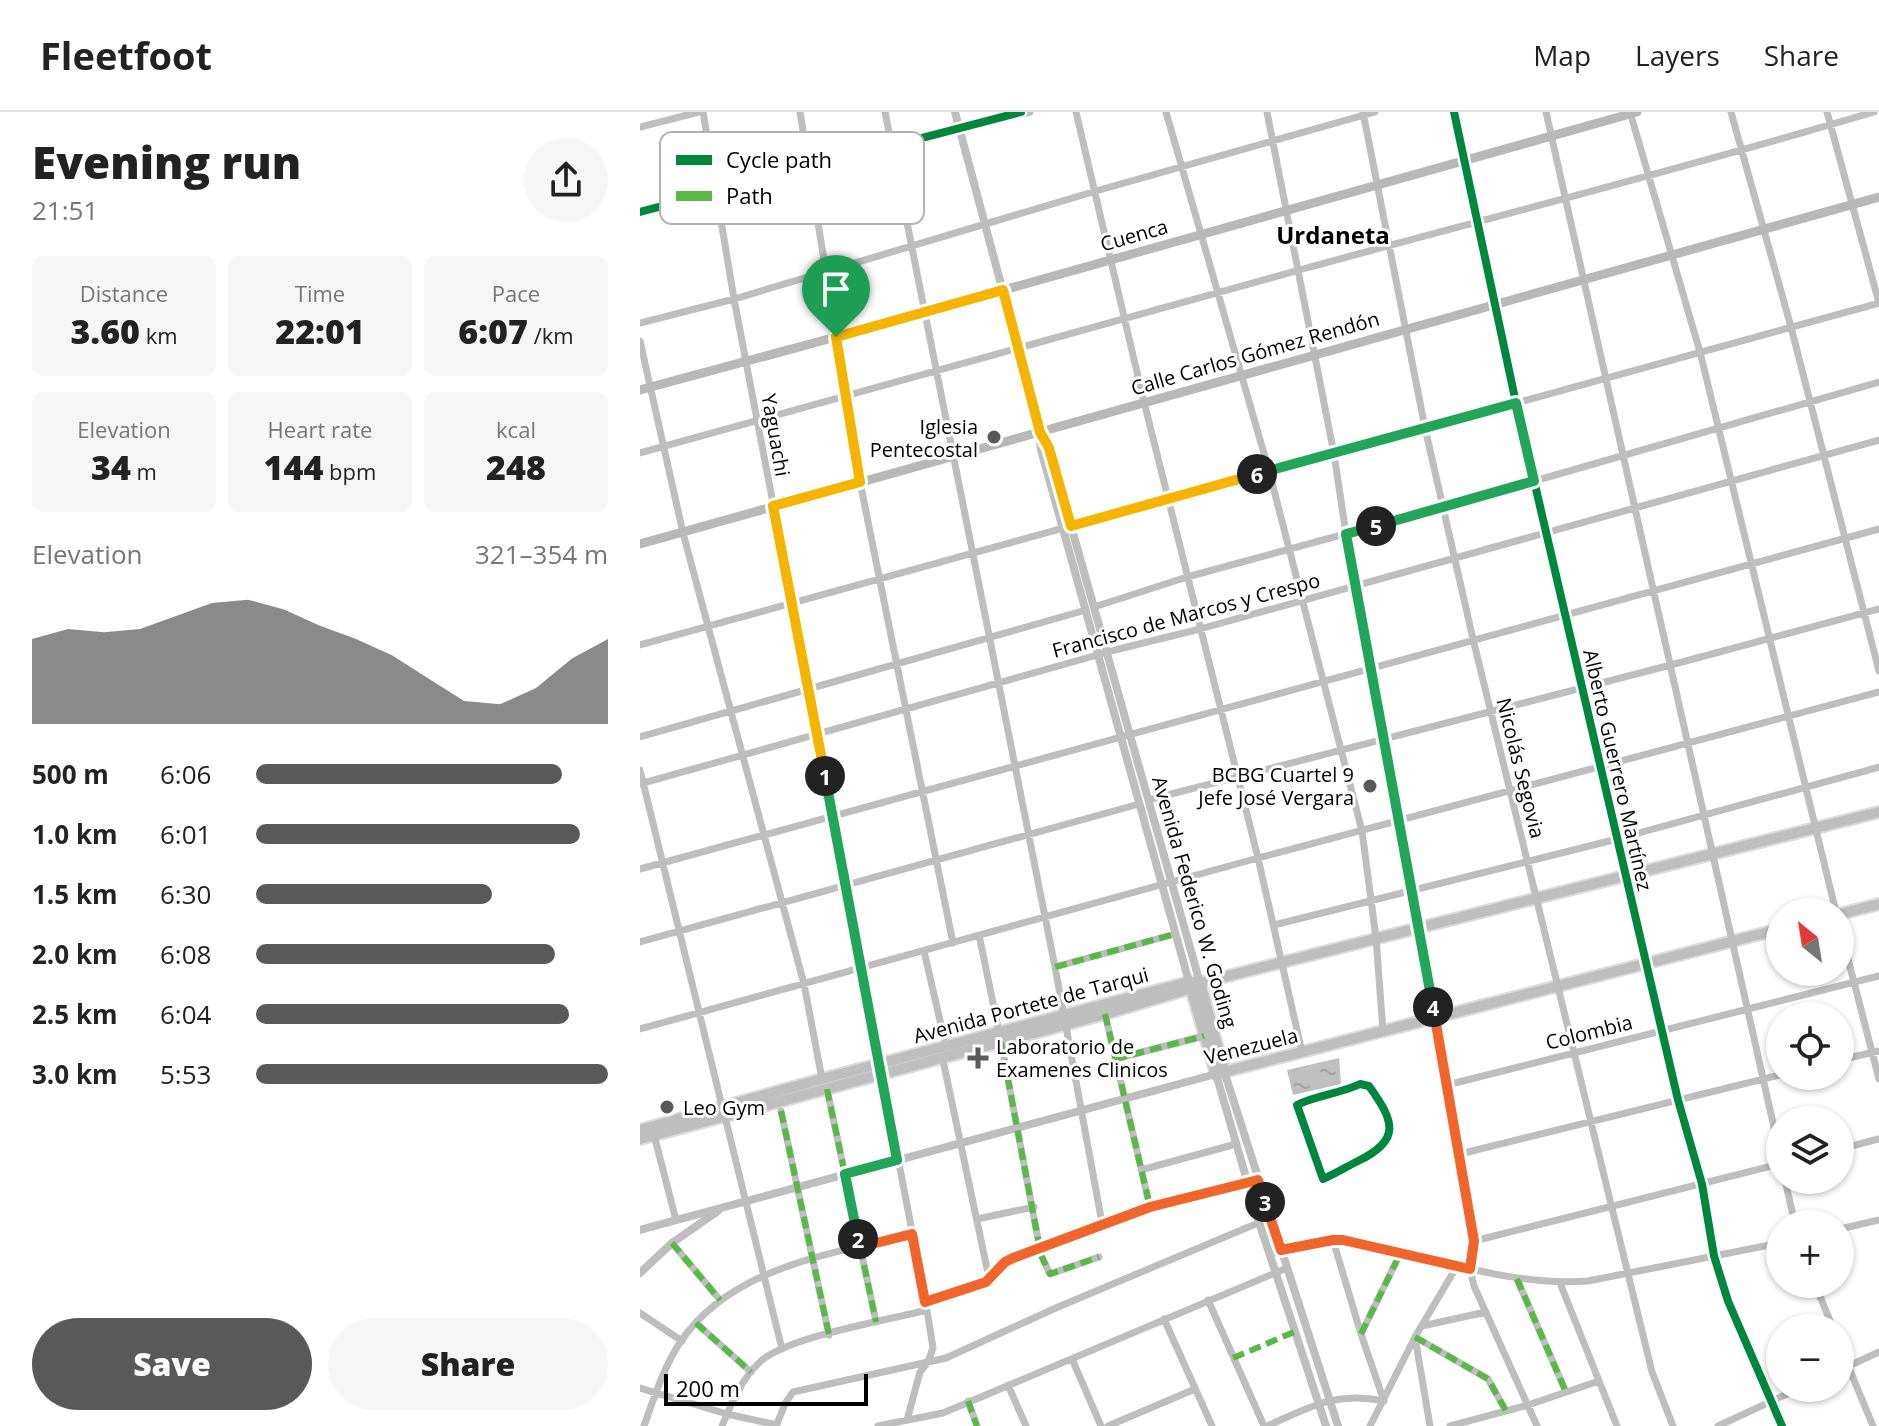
<!DOCTYPE html>
<html lang="en">
<head>
<meta charset="utf-8">
<style>
  :root { --surface:#fff; --page:#f6f6f6; --text:#222; --muted:#767676; --line:#e0e0e0; --accent:#595959 }
  body { margin:0; font-family:"Open Sans",sans-serif; background:var(--page); color:var(--text); height:100vh; display:flex; flex-direction:column; font-size:30px; white-space:nowrap }
  * { box-sizing:border-box; margin:0 }
  p { font-size:26px; color:var(--muted) }
  .icon { flex:none; width:44px; height:44px; fill:none; stroke:currentColor; stroke-width:2; stroke-linecap:round; stroke-linejoin:round }
  .map { position:relative; flex:1; overflow:hidden }
  .drawer { display:flex; flex-direction:column; background:var(--surface); width:640px }
  .drawer>* { flex:none }
  .needle { width:52px; rotate:330deg }
  .tools { position:absolute; left:1126px; top:786px; display:grid; gap:16px }
  .tools a { display:grid; place-items:center; width:88px; height:88px; border-radius:50%; background:var(--surface); box-shadow:0 2px 6px #0004; font-size:40px }
  .scale { position:absolute; left:24px; bottom:20px; width:204px; box-sizing:border-box; padding-left:8px; border:4px solid #000; border-top:0; font-size:22px; line-height:28px; white-space:nowrap; color:#000; -webkit-text-stroke:6px #fff; paint-order:stroke }
  .pin { position:absolute; display:grid; place-items:center; width:68px; height:68px; color:#fff; margin:-82px -34px; border-radius:50% 50% 50% 0; rotate:-45deg; box-shadow:0 0 8px #0007 }
  .pin .icon { rotate:45deg }
  .km { position:absolute; width:40px; height:40px; margin:-20px; border-radius:50%; background:#222; color:#fff; font-size:22px; line-height:40px; text-align:center }
  .round { display:grid; place-items:center; flex:none; width:84px; height:84px; border-radius:42px; background:var(--page) }
  .headline { display:flex; align-items:center; justify-content:space-between; height:136px; padding:0 32px }
  h1 { font-size:44px; font-weight:800; line-height:60px }
  .stats { display:grid; grid-template-columns:repeat(3,1fr); gap:12px; height:136px; padding:8px 32px }
  .stats div { display:grid; align-content:center; border-radius:12px; background:var(--page); text-align:center }
  .stats b { font-size:34px; font-weight:800 }
  .stats small { font-size:22px; font-weight:400 }
  .stats p { font-size:22px }
  .chart { height:224px; padding:16px 32px }
  .chart p { display:flex; justify-content:space-between }
  .chart svg { width:100%; height:144px; margin-top:8px; fill:var(--accent); opacity:.7 }
  .cta { display:flex; gap:16px; margin-top:auto; padding:16px 32px }
  .cta a { flex:1; height:92px; border-radius:48px; background:var(--accent); color:#fff; font-size:32px; font-weight:800; line-height:92px; text-align:center }
  .cta a+a { background:var(--page); color:var(--text) }
  ul { padding:0 32px; list-style:none; font-size:26px }
  li { display:grid; grid-template-columns:128px 96px 1fr; align-items:center; height:60px }
  li i { height:20px; border-radius:10px; background:var(--accent) }
  header { display:flex; align-items:center; gap:48px; box-sizing:border-box; height:112px; padding:0 40px; background:var(--surface); border-bottom:2px solid var(--line) }
  header strong { font-size:38px }
  nav { display:flex; gap:44px; margin-inline-start:auto; font-size:28px }
  main { display:flex; flex:1; min-height:0 }
  .map>svg:first-child { display:block }
  .water { fill:url(#water-ripples) }
  .lines { fill:none; stroke-linecap:round; stroke-linejoin:round }
  .primary-casing { stroke:#dbdbdb; stroke-width:14 }
  .minor { stroke:#bebebe; stroke-width:7 }
  .tertiary { stroke:#bebebe; stroke-width:8 }
  .secondary { stroke:#b8b8b8; stroke-width:9 }
  .primary { stroke:#bebebe; stroke-width:10 }
  .quiet { stroke:#58b947; stroke-width:6; stroke-dasharray:12 6; stroke-linecap:butt }
  .cycleway-casing { stroke:#fff; stroke-width:13 }
  .cycleway { stroke:#00873e; stroke-width:8 }
  .split-1-casing { stroke:#fff; stroke-width:16 }
  .split-2-casing { stroke:#fff; stroke-width:16 }
  .split-3-casing { stroke:#fff; stroke-width:16 }
  .split-4-casing { stroke:#fff; stroke-width:16 }
  .split-5-casing { stroke:#fff; stroke-width:16 }
  .split-6-casing { stroke:#fff; stroke-width:16 }
  .split-7-casing { stroke:#fff; stroke-width:16 }
  .split-1 { stroke:#f5b400; stroke-width:10 }
  .split-2 { stroke:#22a559; stroke-width:10 }
  .split-3 { stroke:#f0652b; stroke-width:10 }
  .split-4 { stroke:#f0652b; stroke-width:10 }
  .split-5 { stroke:#22a559; stroke-width:10 }
  .split-6 { stroke:#22a559; stroke-width:10 }
  .split-7 { stroke:#f5b400; stroke-width:10 }
  .poi-dot { fill:#595959; stroke:#fff; stroke-width:3 }
  .labels { text-anchor:middle; dominant-baseline:central; stroke-width:6; stroke-linejoin:round; paint-order:stroke }
  .street-label { font-size:20px; fill:#000; stroke:#fff }
  .poi-label { font-size:20px; fill:#000; stroke:#fff; text-anchor:end }
  .quarter-label { font-size:24px; font-weight:bold; fill:#000; stroke:#fff }
  .key { fill:#fff; stroke:#b2b2b2; stroke-width:2 }
  .key-label { font-size:22px; fill:#000 }
</style>
</head>
<body>
<header>
<strong>Fleetfoot</strong>
<nav><a>Map</a><a>Layers</a><a>Share</a></nav>
</header>
<main>
<section class="drawer">
<div class="headline"><div><h1>Evening run</h1><p>21:51</p></div><a class="round"><svg class="icon" aria-label="share" viewBox="0 0 24 24"><path d="M12 15V3M7 8l5-5 5 5M5 13v7h14v-7"/></svg></a></div>
<div class="stats">
<div><p>Distance</p><b>3.60<small> km</small></b></div>
<div><p>Time</p><b>22:01</b></div>
<div><p>Pace</p><b>6:07<small> /km</small></b></div>
</div>
<div class="stats">
<div><p>Elevation</p><b>34<small> m</small></b></div>
<div><p>Heart rate</p><b>144<small> bpm</small></b></div>
<div><p>kcal</p><b>248</b></div>
</div>
<div class="chart"><p><span>Elevation</span>321–354 m</p>
<svg viewBox="0 0 160 44" preserveAspectRatio="none"><path d="M0 44V18L10 15L20 16L30 15L40 11L50 7L60 6L70 9L80 14L90 18L100 23L110 30L120 37L130 38L140 33L150 24L160 18V44z"/></svg>
</div>
<ul>
<li><b>500 m</b>6:06<i style="width:87%"></i></li>
<li><b>1.0 km</b>6:01<i style="width:92%"></i></li>
<li><b>1.5 km</b>6:30<i style="width:67%"></i></li>
<li><b>2.0 km</b>6:08<i style="width:85%"></i></li>
<li><b>2.5 km</b>6:04<i style="width:89%"></i></li>
<li><b>3.0 km</b>5:53<i style="width:100%"></i></li>
</ul>
<div class="cta"><a>Save</a><a>Share</a></div>
</section>
<div class="map">
<svg width="1239" height="1314" viewBox="0 0 1239 1314">
  <defs>
    <pattern id="water-ripples" width="26" height="14" patternUnits="userSpaceOnUse" patternTransform="scale(2)"><rect width="26" height="14" fill="#bfbfbf"/><path d="M2 4q2-2 4 0t4 0M15 11q2-2 4 0t4 0" fill="none" stroke="#a2a2a2"/></pattern>
  </defs>
  <rect width="100%" height="100%" fill="#fff"/>
  <path class="water" d="M 699,946 L 701,972 L 653,983 L 647,958 Z"/>
  <g class="lines">
    <g class="primary-casing">
      <path id="primary" d="M 1200,802 L 1239,792
        M 549,870 L 576,962 L 1140,817
        M 560,871 L 584,959
        M 0,1018 L 182,967 L 549,870 L 560,871 L 1239,700
        M 0,1027 L 465,902 L 555,875"/>
    </g>
    <path class="minor" d="M 63,0 L 94,187 L 287,1198 L 293,1236 L 288,1250 L 280,1260 L 267,1308
      M 160,0 L 220,370 L 313,831
      M 245,0 L 415,855 L 462,1111
      M 436,0 L 504,290 L 618,746 L 662,940
      M 526,0 L 629,359 L 722,719 L 736,826 L 743,919
      M 627,0 L 694,342 L 706,422 L 820,1042 L 834,1129 L 830,1157 L 834,1174 L 897,1314
      M 723,0 L 785,316 L 833,527 L 1012,1260 L 1033,1314
      M 814,0 L 876,291 L 1038,988 L 1062,1072 L 1074,1144 L 1088,1189 L 1142,1314
      M 906,0 L 1140,1042
      M 990,0 L 1060,240 L 1196,800
      M 1091,0 L 1151,215 L 1239,559
      M 1187,0 L 1239,191
      M 0,15 L 59,0
      M 0,103 L 390,0
      M 0,211 L 94,187 L 456,79 L 735,0
      M 0,229 L 43,421 L 164,872 L 182,967
      M 0,341 C 222,281 442,218 663,157 C 853,105 1045,56 1234,0
      M 454,495 L 547,465 L 804,395 L 1239,270
      M 0,533 L 1239,191
      M 0,625 L 446,498
      M 0,658 L 82,994
      M 0,672 L 475,538 L 560,517 L 1239,328
      M 508,688 L 1031,553 L 1239,497
      M 0,757 L 1239,417
      M 634,813 L 977,727 L 1239,655
      M 1200,816 L 1239,967
      M 339,823 L 359,920
      M 0,830 L 499,692
      M 284,839 L 304,926
      M 415,855 L 535,822
      M 465,902 L 510,1095
      M 0,917 L 618,746 L 1239,580
      M 361,930 L 401,1143 L 410,1162 L 459,1145
      M 475,947 L 564,924
      M 1200,948 L 1239,939
      M 304,953 L 349,1166
      M 807,973 L 1239,864
      M 187,977 L 236,1210
      M 141,999 L 189,1223
      M 85,1005 L 142,1237
      M 14,1023 L 36,1108
      M 1200,1037 L 1239,1027
      M 820,1042 L 1140,963
      M 501,1058 L 596,1032
      M 1145,1068 L 1155,1112
      M 337,1107 L 394,1095
      M 1200,1117 L 1239,1108
      M 693,1128 L 721,1222 L 744,1289
      M 834,1129 L 1140,1052
      M 32,1131 L 80,1188
      M 630,1142 L 679,1130 L 703,1128 C 785,1141 863,1175 948,1169 L 1140,1131
      M 877,1167 L 926,1280
      M 920,1171 L 977,1314
      M 1175,1172 L 1193,1216
      M 568,1188 L 624,1314
      M 285,1190 L 342,1172 L 365,1150 L 462,1111 L 510,1095 L 618,1068
      M 0,1201 L 42,1229
      M 524,1207 L 572,1314
      M 56,1211 L 111,1260
      M 782,1214 L 846,1200
      M 721,1222 L 760,1142
      M 775,1225 L 848,1267 L 866,1299
      M 775,1225 L 790,1314
      M 1200,1234 L 1233,1314
      M 432,1247 L 461,1314
      M 1200,1258 L 1239,1240
      M 368,1273 L 386,1314
      M 0,1276 L 87,1302 L 137,1313
      M 328,1289 L 337,1314
      M 4,1314 C 14,1286 24,1254 41,1229 C 92,1155 190,1142 272,1122
      M 82,1314 C 91,1292 102,1266 120,1250 C 146,1225 248,1208 287,1198
      M 136,1314 L 146,1290 L 153,1280 L 306,1246 L 418,1195 L 630,1106
      M 238,1314 L 303,1301 L 647,1156
      M 468,1314 L 555,1277
      M 627,1314 C 671,1295 695,1279 744,1289
      M 730,1314 L 775,1225 L 817,1154
      M 810,1314 L 888,1293 L 959,1269
      M 1078,1314 L 1160,1276"/>
    <path class="tertiary" d="M 315,0 L 398,311 L 401,338 L 549,870
      M 401,322 L 409,336 L 560,871
      M 584,959 L 698,1314
      M 0,1118 L 576,962 L 619,1110 L 686,1314
      M 0,1161 L 32,1131 L 78,1099"/>
    <path class="secondary" d="M 0,278 L 218,219 L 997,0
      M 0,432 L 1239,85"/>
    <use href="#primary" class="primary"/>
    <path class="quiet" d="M 415,855 L 535,822
      M 465,902 L 510,1095
      M 361,930 L 401,1143 L 410,1162 L 459,1145
      M 475,947 L 564,924
      M 187,977 L 236,1210
      M 141,999 L 189,1223
      M 32,1131 L 80,1188
      M 877,1167 L 926,1280
      M 285,1190 L 342,1172 L 365,1150 L 462,1111 L 510,1095 L 618,1068
      M 56,1211 L 111,1260
      M 721,1222 L 760,1142
      M 775,1225 L 848,1267 L 866,1299
      M 593,1246 L 654,1220
      M 328,1289 L 337,1314"/>
    <g class="cycleway-casing">
      <path id="cycleway" d="M 814,0 L 876,291 L 1038,988 L 1062,1072 L 1074,1144 L 1088,1189 L 1142,1314
        M 0,100 L 381,0
        M 720,972 L 729,974 C 754,1009 762,1028 718,1049 C 706,1055 695,1062 683,1067 L 657,993 C 677,983 699,982 720,972 Z"/>
    </g>
    <use href="#cycleway" class="cycleway"/>
  </g>
  <g class="lines">
    <g class="split-1-casing">
      <path id="split-1" d="M 185,664 L 133,394 L 220,370 L 196,225"/>
    </g>
    <g class="split-2-casing">
      <path id="split-2" d="M 185,664 L 257,1048 L 205,1062 L 218,1127"/>
    </g>
    <g class="split-3-casing">
      <path id="split-3" d="M 218,1127 L 220,1135 L 272,1122 L 285,1190 L 346,1170 L 365,1150 L 373,1146 L 510,1095 L 618,1068 L 625,1090"/>
    </g>
    <g class="split-4-casing">
      <path id="split-4" d="M 625,1090 L 641,1138 L 693,1128 L 703,1128 L 830,1157 L 834,1129 L 793,895"/>
    </g>
    <g class="split-5-casing">
      <path id="split-5" d="M 736,414 L 706,422 L 793,895"/>
    </g>
    <g class="split-6-casing">
      <path id="split-6" d="M 617,362 L 876,291 L 894,369 L 736,414"/>
    </g>
    <g class="split-7-casing">
      <path id="split-7" d="M 196,225 L 363,178 L 400,320 L 409,336 L 431,414 L 617,362"/>
    </g>
    <use href="#split-1" class="split-1"/>
    <use href="#split-2" class="split-2"/>
    <use href="#split-3" class="split-3"/>
    <use href="#split-4" class="split-4"/>
    <use href="#split-5" class="split-5"/>
    <use href="#split-6" class="split-6"/>
    <use href="#split-7" class="split-7"/>
  </g>
  <g class="poi-dot">
    <circle cx="354" cy="325" r="8"/>
    <circle cx="730" cy="674" r="8"/>
    <path d="M334 934h8v8h8v8h-8v8h-8v-8h-8v-8h8z"/>
    <circle cx="27" cy="995" r="8"/>
  </g>
  <g class="labels">
    <g class="street-label">
      <text transform="translate(494 123) rotate(-16)">Cuenca</text>
      <text transform="translate(615 241) rotate(-16)">Calle Carlos Gómez Rendón</text>
      <text transform="translate(136 323) rotate(80)">Yaguachi</text>
      <text transform="translate(546 503) rotate(-15)">Francisco de Marcos y Crespo</text>
      <text transform="translate(881 656) rotate(76)">Nicolás Segovia</text>
      <text transform="translate(978 658) rotate(77)">Alberto Guerrero Martínez</text>
      <text transform="translate(555 790) rotate(74)">Avenida Federico W. Goding</text>
      <text transform="translate(391 893) rotate(-15)">Avenida Portete de Tarqui</text>
      <text transform="translate(949 920) rotate(-14)">Colombia</text>
      <text transform="translate(611 934) rotate(-14)">Venezuela</text>
    </g>
    <g class="poi-label">
      <text x="338" y="314">Iglesia<tspan x="338" dy="23">Pentecostal</tspan></text>
      <text x="714" y="662">BCBG Cuartel 9<tspan x="714" dy="23">Jefe José Vergara</tspan></text>
      <text x="356" y="934" text-anchor="start">Laboratorio de<tspan x="356" dy="23">Examenes Clinicos</tspan></text>
      <text x="43" y="995" text-anchor="start">Leo Gym</text>
    </g>
    <g class="quarter-label">
      <text x="693" y="122">Urdaneta</text>
    </g>
  </g>
  <rect x="20" y="20" width="264" height="92" rx="12" class="key"/>
  <rect x="36" y="43" width="36" height="10" fill="#00873e"/>
  <rect x="36" y="79" width="36" height="10" fill="#58b947"/>
  <g class="key-label">
    <text x="86" y="56">Cycle path</text>
    <text x="86" y="92">Path</text>
  </g>
</svg>
<div class="tools">
<a><svg class="needle" viewBox="-14 -14 28 28"><path d="M0-13l5 13h-10z" fill="#e53935"/><path d="M0 13l5-13h-10z" fill="#767676"/></svg></a>
<a><svg class="icon" aria-label="locate" viewBox="0 0 24 24"><circle cx="12" cy="12" r="6"/><path d="M12 2v4M12 18v4M2 12h4M18 12h4"/></svg></a>
<a><svg class="icon" aria-label="layers" viewBox="0 0 24 24"><path d="M12 4l9 5-9 5-9-5zM3 14l9 5 9-5"/></svg></a>
<a>+</a>
<a>−</a>
</div>
<div class="scale">200 m</div>
<div class="pin" style="left:196px;top:225px;background:#1e9e55"><svg class="icon" aria-label="arrive" viewBox="0 0 24 24"><path d="M6 21V4h12l-3 4 3 4H6"/></svg></div>
<b class="km" style="left:185px;top:664px">1</b>
<b class="km" style="left:218px;top:1127px">2</b>
<b class="km" style="left:625px;top:1090px">3</b>
<b class="km" style="left:793px;top:895px">4</b>
<b class="km" style="left:736px;top:414px">5</b>
<b class="km" style="left:617px;top:362px">6</b>
</div>
</main>
</body>
</html>
